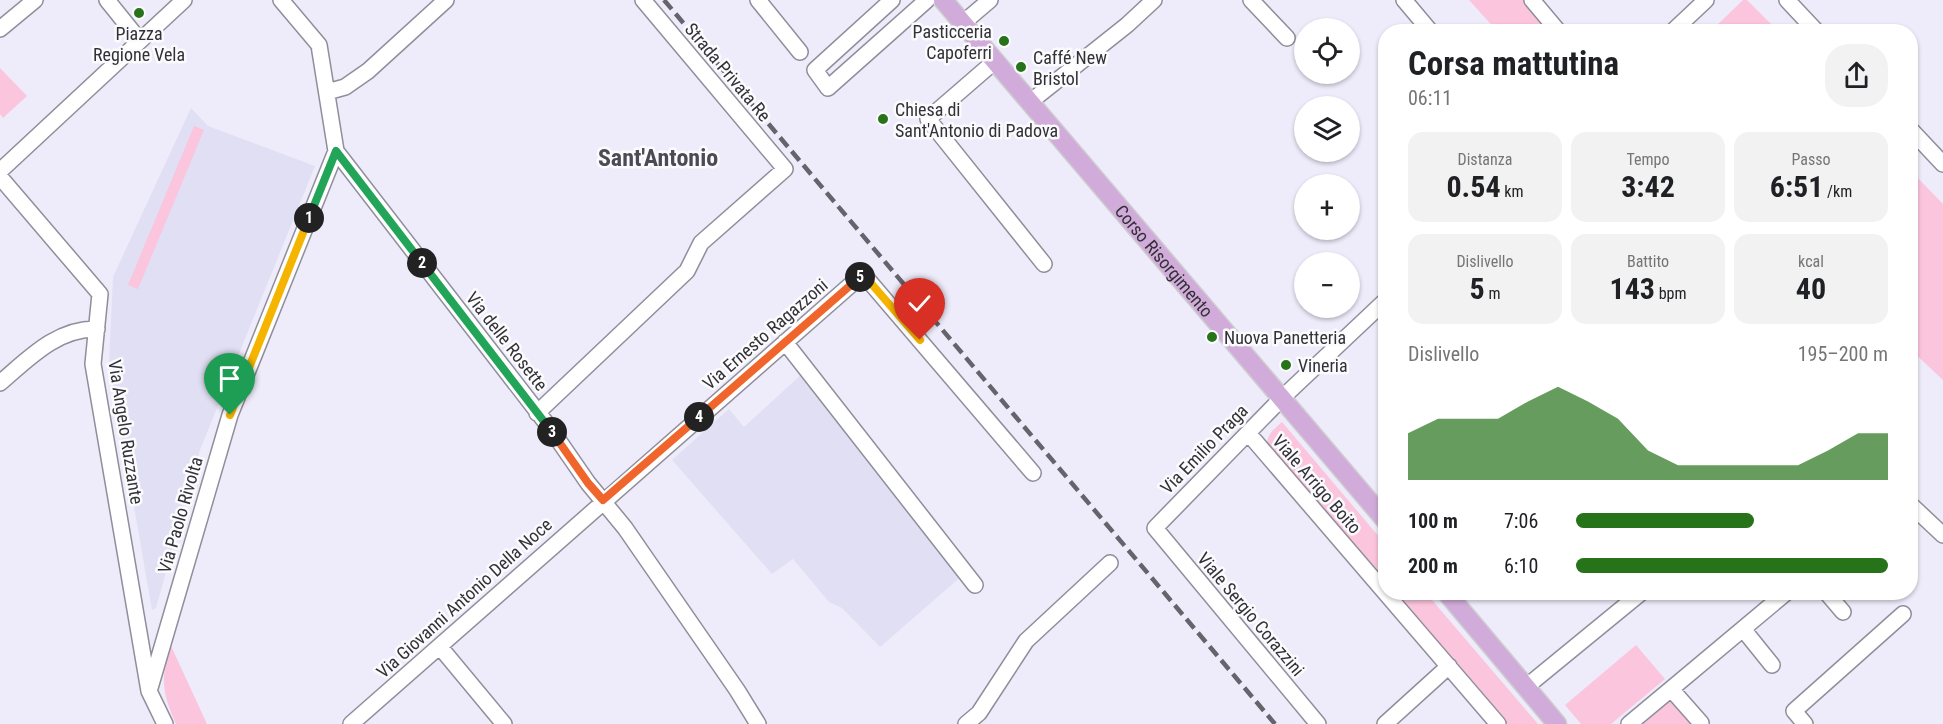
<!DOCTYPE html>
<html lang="it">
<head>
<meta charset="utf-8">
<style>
  :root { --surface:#fff; --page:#f2f2f2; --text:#202124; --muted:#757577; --accent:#267319 }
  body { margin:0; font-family:"Roboto Condensed",sans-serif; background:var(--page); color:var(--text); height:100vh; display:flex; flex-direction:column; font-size:22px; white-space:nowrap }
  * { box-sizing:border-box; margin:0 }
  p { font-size:20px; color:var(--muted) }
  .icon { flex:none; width:33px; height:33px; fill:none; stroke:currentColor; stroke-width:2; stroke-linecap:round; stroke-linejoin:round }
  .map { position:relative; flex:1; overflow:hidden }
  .details { position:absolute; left:1378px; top:24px; width:540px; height:576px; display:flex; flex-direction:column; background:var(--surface); border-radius:24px; box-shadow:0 2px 4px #0004 }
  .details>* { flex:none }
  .tools { position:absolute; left:1294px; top:18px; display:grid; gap:12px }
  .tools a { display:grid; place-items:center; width:66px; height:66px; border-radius:50%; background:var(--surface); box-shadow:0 2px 4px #0004; font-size:30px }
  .pin { position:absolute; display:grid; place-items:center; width:51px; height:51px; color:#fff; margin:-62px -26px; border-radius:50% 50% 50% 0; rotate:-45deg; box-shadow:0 0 6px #0007 }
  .pin .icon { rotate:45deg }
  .km { position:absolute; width:30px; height:30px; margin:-15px; border-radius:50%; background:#222; color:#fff; font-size:16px; line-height:30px; text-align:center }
  .round { display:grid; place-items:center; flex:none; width:63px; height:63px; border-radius:24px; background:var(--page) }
  .headline { display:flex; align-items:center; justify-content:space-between; height:102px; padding:0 30px }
  h1 { font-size:33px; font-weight:700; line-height:45px }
  .metrics { display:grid; grid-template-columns:repeat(3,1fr); gap:9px; height:102px; padding:6px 30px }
  .metrics div { display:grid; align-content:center; border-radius:15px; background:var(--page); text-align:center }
  .metrics b { font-size:30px; font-weight:700 }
  .metrics small { font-size:16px; font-weight:400 }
  .metrics p { font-size:16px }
  .chart { height:168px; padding:12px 30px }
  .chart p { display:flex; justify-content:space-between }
  .chart svg { width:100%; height:108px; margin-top:6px; fill:var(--accent); opacity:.7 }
  ul { padding:0 30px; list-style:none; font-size:20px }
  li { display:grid; grid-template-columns:96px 72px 1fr; align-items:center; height:45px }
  li i { height:15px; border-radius:8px; background:var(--accent) }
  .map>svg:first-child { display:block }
  .built { fill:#e1dff3 }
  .green { fill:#fbc5dd }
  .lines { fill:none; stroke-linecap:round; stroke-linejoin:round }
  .minor-casing { stroke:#8f8e9a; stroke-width:18 }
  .major-casing { stroke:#cececf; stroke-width:21 }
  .minor { stroke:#fff; stroke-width:15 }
  .major { stroke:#d1abd9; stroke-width:18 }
  .rail { stroke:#65646c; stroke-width:4.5; stroke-dasharray:12 6; stroke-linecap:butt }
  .split-1-casing { stroke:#fff; stroke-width:12 }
  .split-2-casing { stroke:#fff; stroke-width:12 }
  .split-3-casing { stroke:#fff; stroke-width:12 }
  .split-4-casing { stroke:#fff; stroke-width:12 }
  .split-5-casing { stroke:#fff; stroke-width:12 }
  .split-6-casing { stroke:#fff; stroke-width:12 }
  .split-1 { stroke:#f5b400; stroke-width:8 }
  .split-2 { stroke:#22a559; stroke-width:8 }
  .split-3 { stroke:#22a559; stroke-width:8 }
  .split-4 { stroke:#f0652b; stroke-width:8 }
  .split-5 { stroke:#f0652b; stroke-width:8 }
  .split-6 { stroke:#f5b400; stroke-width:8 }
  .poi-dot { fill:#267319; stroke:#fbfbfe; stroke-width:2 }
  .labels { text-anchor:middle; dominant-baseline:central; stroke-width:5; stroke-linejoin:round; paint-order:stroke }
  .poi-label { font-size:18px; fill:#313136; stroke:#fbfbfe; text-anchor:start }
  .street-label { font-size:18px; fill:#313136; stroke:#fbfbfe }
  .district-label { font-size:24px; font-weight:bold; fill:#4c4b55; stroke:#fbfbfe }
</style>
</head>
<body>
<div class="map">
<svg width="1943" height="724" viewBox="0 0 1943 724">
  <rect width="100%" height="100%" fill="#eeecfa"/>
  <path class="built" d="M 191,108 L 208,126 L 315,166 L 200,450 L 156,608 L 152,610 L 109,363 L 113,277 Z
    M 804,372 L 963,575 L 880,647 L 842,608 L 829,602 L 793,559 L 772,574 L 672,460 L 729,409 L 744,427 Z"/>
  <path class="green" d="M 1469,0 L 1526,0 L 1554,31 L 1497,31 Z
    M 1743,0 L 1747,0 L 1778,31 L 1711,31 Z
    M 0,68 L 27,96 L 3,118 L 0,114 Z
    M 194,126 L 204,130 L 138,289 L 128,285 Z
    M 1911,171 L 1943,204 L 1943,380 L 1911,350 Z
    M 1282,422 L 1386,545 L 1386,586 L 1267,446 C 1267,434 1273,430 1282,422 Z
    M 1391,593 L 1426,593 L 1538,724 L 1503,724 Z
    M 1636,645 L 1665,679 L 1611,724 L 1581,724 L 1565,705 Z
    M 171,646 L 207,724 L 176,724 C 162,692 160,680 171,646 Z
    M 1671,700 L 1691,724 L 1642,724 Z"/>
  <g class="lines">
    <g class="minor-casing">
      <path id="minor" d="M 107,0 L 140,41
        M 281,0 L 319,45 L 336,151 L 550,428 L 588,483 L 625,528 L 737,690 L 758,724
        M 758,0 L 800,52
        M 892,0 L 815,70 L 828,88 L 927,0
        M 1251,0 L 1287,38
        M 1404,0 L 1431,32
        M 1532,0 L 1559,32
        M 1787,0 L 1817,32
        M 963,23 L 990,0
        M 0,29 L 35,0
        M 1672,32 L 1706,0
        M 995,61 L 928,119 L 1044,264
        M 327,92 L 345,87 L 368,71 L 446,0
        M 1030,102 L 1127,25 L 1154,0
        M 1911,130 L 1943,164
        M 0,171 L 184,0
        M 0,177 L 100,294 L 93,364 L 149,691 L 165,724
        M 785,342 L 975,585
        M 0,383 C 28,359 57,328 97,329
        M 537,413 L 687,271 L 701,243 L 785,169 L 643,0
        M 1248,433 L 1498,724
        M 1911,505 L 1943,535
        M 1826,592 L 1843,612
        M 1743,629 L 1772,665
        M 440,647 L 504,724
        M 1526,687 L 1642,592
        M 150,688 L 230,415 L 336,151
        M 1671,689 L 1787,592
        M 351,724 L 863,274 L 1033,473
        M 966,724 L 979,713 L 1026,641 L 1110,563
        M 1318,724 L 1155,528 L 1282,398 L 1386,300
        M 1385,724 L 1449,666
        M 1629,724 L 1671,689 L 1701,723
        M 1805,724 L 1794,711 L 1903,614"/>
    </g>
    <g class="major-casing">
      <g id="major">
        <path id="s1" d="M 943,0 L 1386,521"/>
        <path d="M 1446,592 L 1557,724"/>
      </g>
    </g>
    <use href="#minor" class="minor"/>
    <use href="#major" class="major"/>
    <path class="rail" d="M 664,0 L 1275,724"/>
  </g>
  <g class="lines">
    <g class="split-1-casing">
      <path id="split-1" d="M 230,415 L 309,218"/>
    </g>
    <g class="split-2-casing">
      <path id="split-2" d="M 309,218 L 336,151 L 422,263"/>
    </g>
    <g class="split-3-casing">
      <path id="split-3" d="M 422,263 L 552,432"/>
    </g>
    <g class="split-4-casing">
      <path id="split-4" d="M 552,432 L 588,483 L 603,500 L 699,417"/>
    </g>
    <g class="split-5-casing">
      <path id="split-5" d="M 699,417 L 860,277"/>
    </g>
    <g class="split-6-casing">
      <path id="split-6" d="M 860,277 L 863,274 L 920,340"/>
    </g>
    <use href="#split-1" class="split-1"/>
    <use href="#split-2" class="split-2"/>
    <use href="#split-3" class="split-3"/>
    <use href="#split-4" class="split-4"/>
    <use href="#split-5" class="split-5"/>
    <use href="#split-6" class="split-6"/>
  </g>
  <g class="poi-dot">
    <circle cx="139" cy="13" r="6"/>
    <circle cx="1004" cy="41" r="6"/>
    <circle cx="1021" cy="67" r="6"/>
    <circle cx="883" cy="119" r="6"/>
    <circle cx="1212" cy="337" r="6"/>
    <circle cx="1286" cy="365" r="6"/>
  </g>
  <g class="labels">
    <g class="poi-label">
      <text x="992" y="31" text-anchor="end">Pasticceria<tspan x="992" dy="21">Capoferri</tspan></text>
      <text x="139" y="33" text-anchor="middle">Piazza<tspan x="139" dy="21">Regione Vela</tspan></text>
      <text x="1033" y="57">Caffé New<tspan x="1033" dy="21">Bristol</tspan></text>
      <text x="895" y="109">Chiesa di<tspan x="895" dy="21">Sant'Antonio di Padova</tspan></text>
      <text x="1224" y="337">Nuova Panetteria</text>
      <text x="1298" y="365">Vineria</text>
    </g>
    <g class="street-label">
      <text transform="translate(728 72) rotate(50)">Strada Privata Re</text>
      <text stroke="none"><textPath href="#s1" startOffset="342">Corso Risorgimento</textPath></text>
      <text transform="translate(765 334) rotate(-41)">Via Ernesto Ragazzoni</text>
      <text transform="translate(507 341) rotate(52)">Via delle Rosette</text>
      <text transform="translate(126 432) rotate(81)">Via Angelo Ruzzante</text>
      <text transform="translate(1204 449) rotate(-46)">Via Emilio Praga</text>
      <text transform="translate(1317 484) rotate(49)">Viale Arrigo Boito</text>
      <text transform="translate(180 515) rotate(-74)">Via Paolo Rivolta</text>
      <text transform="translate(464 598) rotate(-42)">Via Giovanni Antonio Della Noce</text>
      <text transform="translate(1251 614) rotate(50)">Viale Sergio Corazzini</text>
    </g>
    <g class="district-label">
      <text x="658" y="158">Sant'Antonio</text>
    </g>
  </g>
</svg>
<div class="tools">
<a><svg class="icon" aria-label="locate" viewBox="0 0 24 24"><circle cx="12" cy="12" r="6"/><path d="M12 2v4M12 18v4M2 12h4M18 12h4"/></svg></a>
<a><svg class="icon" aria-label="layers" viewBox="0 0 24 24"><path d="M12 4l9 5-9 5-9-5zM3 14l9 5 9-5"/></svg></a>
<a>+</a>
<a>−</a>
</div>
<div class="pin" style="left:230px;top:415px;background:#1e9e55"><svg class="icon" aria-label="arrive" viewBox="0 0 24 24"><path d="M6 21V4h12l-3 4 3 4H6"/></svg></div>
<div class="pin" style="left:920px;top:340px;background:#d93025"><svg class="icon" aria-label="check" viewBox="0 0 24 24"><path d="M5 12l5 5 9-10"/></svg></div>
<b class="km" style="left:309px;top:218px">1</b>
<b class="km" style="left:422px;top:263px">2</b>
<b class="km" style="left:552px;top:432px">3</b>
<b class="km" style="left:699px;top:417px">4</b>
<b class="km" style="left:860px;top:277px">5</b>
<section class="details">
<div class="headline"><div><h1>Corsa mattutina</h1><p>06:11</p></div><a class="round"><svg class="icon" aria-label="share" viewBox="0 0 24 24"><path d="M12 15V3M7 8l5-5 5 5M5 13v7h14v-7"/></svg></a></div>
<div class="metrics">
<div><p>Distanza</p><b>0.54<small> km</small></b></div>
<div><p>Tempo</p><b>3:42</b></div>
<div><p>Passo</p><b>6:51<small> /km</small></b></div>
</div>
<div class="metrics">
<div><p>Dislivello</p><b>5<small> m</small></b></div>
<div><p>Battito</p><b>143<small> bpm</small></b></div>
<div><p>kcal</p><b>40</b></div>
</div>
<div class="chart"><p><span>Dislivello</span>195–200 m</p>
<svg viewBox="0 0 160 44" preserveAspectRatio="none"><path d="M0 44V25L10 19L20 19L30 19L40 12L50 6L60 12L70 19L80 32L90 38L100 38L110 38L120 38L130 38L140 32L150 25L160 25V44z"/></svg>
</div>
<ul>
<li><b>100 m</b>7:06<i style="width:57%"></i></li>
<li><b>200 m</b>6:10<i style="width:100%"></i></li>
</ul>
</section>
</div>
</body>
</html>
